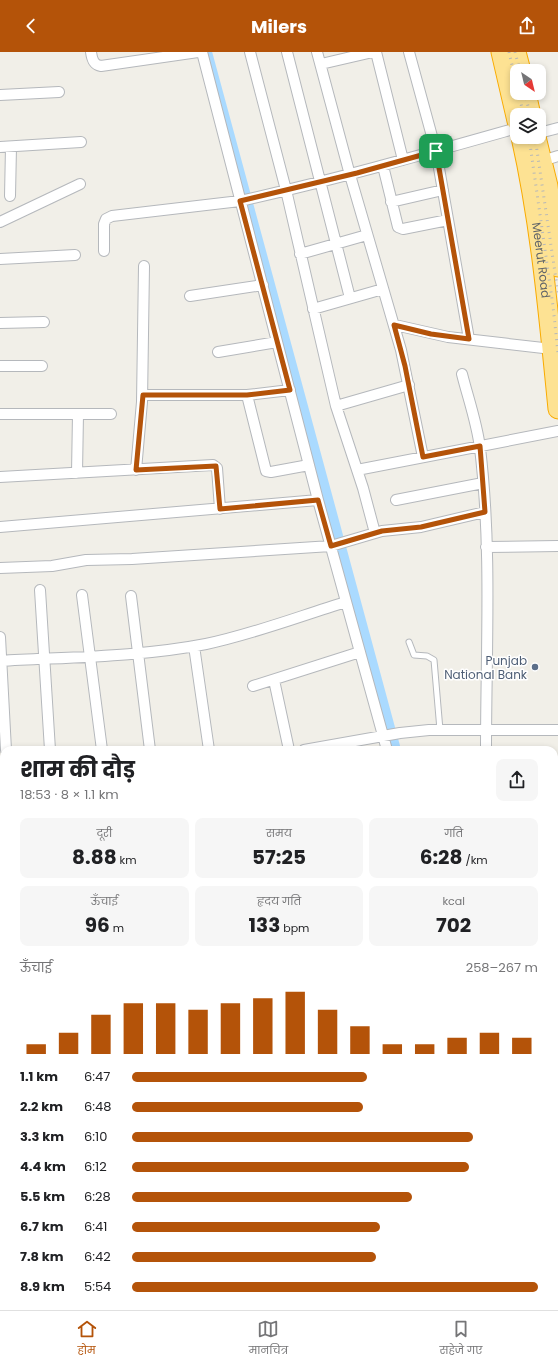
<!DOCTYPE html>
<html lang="hi">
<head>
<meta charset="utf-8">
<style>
  :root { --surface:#fff; --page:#f6f6f6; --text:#202124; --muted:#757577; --line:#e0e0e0; --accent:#b45309 }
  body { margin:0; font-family:Poppins,"Noto Sans Devanagari",sans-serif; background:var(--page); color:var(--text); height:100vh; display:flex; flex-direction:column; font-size:15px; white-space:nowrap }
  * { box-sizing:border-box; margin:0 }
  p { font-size:13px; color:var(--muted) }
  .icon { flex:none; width:22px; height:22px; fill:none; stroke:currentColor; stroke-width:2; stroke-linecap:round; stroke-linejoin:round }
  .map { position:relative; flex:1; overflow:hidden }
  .panel { position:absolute; left:0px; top:694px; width:558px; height:564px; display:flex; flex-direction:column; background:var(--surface); border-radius:12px 12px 0 0; box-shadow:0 2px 6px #0003 }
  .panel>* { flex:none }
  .needle { width:26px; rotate:145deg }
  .tools { position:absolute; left:510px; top:12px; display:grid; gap:8px }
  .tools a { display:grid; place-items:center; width:36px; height:36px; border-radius:8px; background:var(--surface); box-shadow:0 2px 6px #0003; font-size:20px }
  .pin { position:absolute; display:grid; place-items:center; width:34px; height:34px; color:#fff; margin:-17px; border-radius:8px; box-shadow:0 2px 6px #0006 }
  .round { display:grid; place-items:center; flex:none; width:42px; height:42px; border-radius:8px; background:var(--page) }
  .head { display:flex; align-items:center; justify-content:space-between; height:68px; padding:0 20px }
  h1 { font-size:22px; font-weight:700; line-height:30px }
  .metrics { display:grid; grid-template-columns:repeat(3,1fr); gap:6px; height:68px; padding:4px 20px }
  .metrics div { display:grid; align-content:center; border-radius:8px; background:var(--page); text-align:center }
  .metrics b { font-size:20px; font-weight:700 }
  .metrics small { font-size:11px; font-weight:400 }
  .metrics p { font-size:11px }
  .chart { height:112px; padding:8px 20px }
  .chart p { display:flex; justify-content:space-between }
  .chart svg { width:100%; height:72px; margin-top:4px; stroke:var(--accent); stroke-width:6 }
  ul { padding:0 20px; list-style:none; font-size:13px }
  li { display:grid; grid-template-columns:64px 48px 1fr; align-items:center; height:30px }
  li i { height:10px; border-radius:5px; background:var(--accent) }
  header { display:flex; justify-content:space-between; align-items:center; height:52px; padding:0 20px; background:var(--accent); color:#fff; font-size:18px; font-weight:700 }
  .dock { display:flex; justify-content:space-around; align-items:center; height:56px; border-top:1px solid var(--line); background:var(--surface); font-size:11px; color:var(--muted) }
  .dock a { display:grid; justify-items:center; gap:2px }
  .dock .current { color:var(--accent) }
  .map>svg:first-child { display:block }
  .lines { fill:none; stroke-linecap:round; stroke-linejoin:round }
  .canal { stroke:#aadaff; stroke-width:10 }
  .lane-casing { stroke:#b5b8bc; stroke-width:7 }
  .street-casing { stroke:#b5b8bc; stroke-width:12 }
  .highway-casing { stroke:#f9ab00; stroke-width:21 }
  .lane { stroke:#fff; stroke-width:5 }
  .street { stroke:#fff; stroke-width:10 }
  .highway { stroke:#fde293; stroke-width:19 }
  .rail { stroke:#b6b7b8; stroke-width:3; stroke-dasharray:1 5; stroke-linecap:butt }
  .route-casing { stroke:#fff; stroke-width:8 }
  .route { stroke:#b45309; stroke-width:5 }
  .service-dot { fill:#5c6f8a; stroke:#fff; stroke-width:1.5 }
  .labels { text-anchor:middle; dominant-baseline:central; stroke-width:3; stroke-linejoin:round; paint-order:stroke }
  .street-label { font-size:12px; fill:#5f6368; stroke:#fff }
  .service-label { font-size:12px; fill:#4e5e75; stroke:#fff; text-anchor:end }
</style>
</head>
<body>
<header><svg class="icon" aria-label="back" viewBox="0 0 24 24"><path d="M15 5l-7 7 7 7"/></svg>Milers<svg class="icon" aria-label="share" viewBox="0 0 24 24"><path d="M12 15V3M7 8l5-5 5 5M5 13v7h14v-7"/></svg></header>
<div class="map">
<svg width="558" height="1258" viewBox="0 0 558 1258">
  <rect width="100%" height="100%" fill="#f1efe8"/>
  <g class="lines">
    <path class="canal" d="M 207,0 L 396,698
      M 554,1166 L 558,1172"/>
    <g class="lane-casing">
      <path id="lane" d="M 409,590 L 414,603 L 427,604 L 434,608 L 440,678"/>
    </g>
    <g class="street-casing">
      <path id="street" d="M 91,0 C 92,8 94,13 101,14 L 198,0
        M 202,0 L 318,448 L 387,698
        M 250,0 L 286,138 L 336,354 L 363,436 L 375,481
        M 287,0 L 350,246
        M 317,0 L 350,123 L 401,298 L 423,405
        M 376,0 L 403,108
        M 409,0 L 436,99 L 469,287
        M 321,12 L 373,0
        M 0,43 L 59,40
        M 539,81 L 558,76
        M 0,95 L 81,90
        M 542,109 L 558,104
        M 383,114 L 398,175 L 403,177 L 448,168
        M 10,144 L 11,95
        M 391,150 L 443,138
        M 0,170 L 80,132
        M 104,199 L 104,172 L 106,167 L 112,164 L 240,149 C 334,128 425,102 517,76
        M 300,202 L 367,183
        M 0,207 L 75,203
        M 190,244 L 263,233
        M 313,257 L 383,237
        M 0,271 L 44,270
        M 395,273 L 448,285 L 552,297
        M 218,300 L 277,290
        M 0,314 L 42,314
        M 462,322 C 468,346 477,371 480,396 C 492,496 486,598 486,698
        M 143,343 L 247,343 L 290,338
        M 247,343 L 266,419 L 271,420 L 309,413
        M 336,354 L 409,333
        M 0,362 L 111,362
        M 136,418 L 142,350 L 144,214
        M 357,418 L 558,379
        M 77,421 L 78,362
        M 0,425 L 213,413 L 217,416 L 220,457
        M 396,448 L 483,431
        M 0,475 L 318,448
        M 486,495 L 558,494
        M 0,516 L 52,514 L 86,508 L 132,507 L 331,494 L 382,479 L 421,475 L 485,460
        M 40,538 L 50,698
        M 82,543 L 102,698
        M 131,544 L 150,698
        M 0,585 L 6,698
        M 194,594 L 209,698
        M 0,609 C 69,605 139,605 206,592 C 254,582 300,564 346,550
        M 274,628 L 289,698
        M 253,634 L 360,600
        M 304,698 L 400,681 L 429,678 L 558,678
        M 0,752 L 4,752
        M 554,852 L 558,852
        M 0,888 L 4,888
        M 554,943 L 558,943
        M 0,990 L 4,991
        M 3,1021 L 4,1014
        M 0,1179 L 4,1179
        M 554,1185 L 558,1193
        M 240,1256 L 279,1258
        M 3,1258 L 4,1251
        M 47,1258 L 48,1254
        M 95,1258 L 96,1254
        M 144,1258 L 144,1254
        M 193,1258 L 193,1254
        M 303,1258 L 303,1254
        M 359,1258 L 359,1254"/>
    </g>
    <g class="highway-casing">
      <g id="highway">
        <path d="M 501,0 L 517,69"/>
        <path d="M 516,0 L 521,19"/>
        <path d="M 526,41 L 531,63"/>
        <path id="s1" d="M 521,85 C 541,174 549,266 558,357"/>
        <path d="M 536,85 L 548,134 L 558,215"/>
      </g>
    </g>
    <use href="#lane" class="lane"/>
    <use href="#street" class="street"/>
    <use href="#highway" class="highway"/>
    <path class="rail" d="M 509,0 L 517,35
      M 515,0 L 520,19
      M 518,41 L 524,63
      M 525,41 L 530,63
      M 529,85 L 553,254 L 558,301
      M 535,85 L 558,241"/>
  </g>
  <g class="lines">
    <g class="route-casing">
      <path id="route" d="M 436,99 L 469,287 L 431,282 L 394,273 L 405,314 L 423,405 L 480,394 L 485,460 L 421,475 L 382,479 L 331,494 L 318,448 L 220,457 L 216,414 L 136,418 L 143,343 L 247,343 L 290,338 L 240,149 L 357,121 Z"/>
    </g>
    <use href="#route" class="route"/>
  </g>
  <circle class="service-dot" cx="535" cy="615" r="4"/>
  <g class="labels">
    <g class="street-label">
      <text stroke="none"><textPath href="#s1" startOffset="125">Meerut Road</textPath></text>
    </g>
    <g class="service-label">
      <text x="527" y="608">Punjab<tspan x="527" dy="14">National Bank</tspan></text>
    </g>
  </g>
</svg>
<div class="tools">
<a><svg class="needle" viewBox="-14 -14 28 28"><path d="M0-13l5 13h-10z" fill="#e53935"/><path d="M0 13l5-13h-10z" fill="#757577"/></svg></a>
<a><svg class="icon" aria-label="layers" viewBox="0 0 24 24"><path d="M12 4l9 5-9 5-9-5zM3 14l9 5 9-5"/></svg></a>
</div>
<div class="pin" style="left:436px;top:99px;background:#1e9e55"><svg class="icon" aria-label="arrive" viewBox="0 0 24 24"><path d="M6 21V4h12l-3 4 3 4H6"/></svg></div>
<section class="panel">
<div class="head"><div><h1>शाम की दौड़</h1><p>18:53 · 8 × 1.1 km</p></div><a class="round"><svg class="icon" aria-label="share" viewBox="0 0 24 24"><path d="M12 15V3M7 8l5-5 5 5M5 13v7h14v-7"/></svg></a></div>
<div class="metrics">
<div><p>दूरी</p><b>8.88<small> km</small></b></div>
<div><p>समय</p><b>57:25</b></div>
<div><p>गति</p><b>6:28<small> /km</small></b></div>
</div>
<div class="metrics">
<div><p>ऊँचाई</p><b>96<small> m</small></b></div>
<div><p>हृदय गति</p><b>133<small> bpm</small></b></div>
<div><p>kcal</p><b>702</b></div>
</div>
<div class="chart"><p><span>ऊँचाई</span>258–267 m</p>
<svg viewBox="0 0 160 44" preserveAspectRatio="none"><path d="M5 44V38M15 44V31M25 44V20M35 44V13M45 44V13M55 44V17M65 44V13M75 44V10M85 44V6M95 44V17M105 44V27M115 44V38M125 44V38M135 44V34M145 44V31M155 44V34"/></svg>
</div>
<ul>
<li><b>1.1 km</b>6:47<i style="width:58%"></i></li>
<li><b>2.2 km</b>6:48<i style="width:57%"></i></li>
<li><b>3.3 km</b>6:10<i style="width:84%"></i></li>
<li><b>4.4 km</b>6:12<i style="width:83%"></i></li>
<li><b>5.5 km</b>6:28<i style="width:69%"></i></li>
<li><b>6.7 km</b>6:41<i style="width:61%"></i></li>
<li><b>7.8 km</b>6:42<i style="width:60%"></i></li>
<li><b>8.9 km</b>5:54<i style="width:100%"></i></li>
</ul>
</section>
</div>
<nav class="dock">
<a class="current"><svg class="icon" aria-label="home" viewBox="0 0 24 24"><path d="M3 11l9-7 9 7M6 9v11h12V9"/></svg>होम</a>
<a><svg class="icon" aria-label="map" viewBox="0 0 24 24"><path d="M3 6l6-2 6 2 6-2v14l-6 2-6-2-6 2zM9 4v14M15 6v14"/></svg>मानचित्र</a>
<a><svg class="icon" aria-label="saved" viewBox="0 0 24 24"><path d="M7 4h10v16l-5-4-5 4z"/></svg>सहेजे गए</a>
</nav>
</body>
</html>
